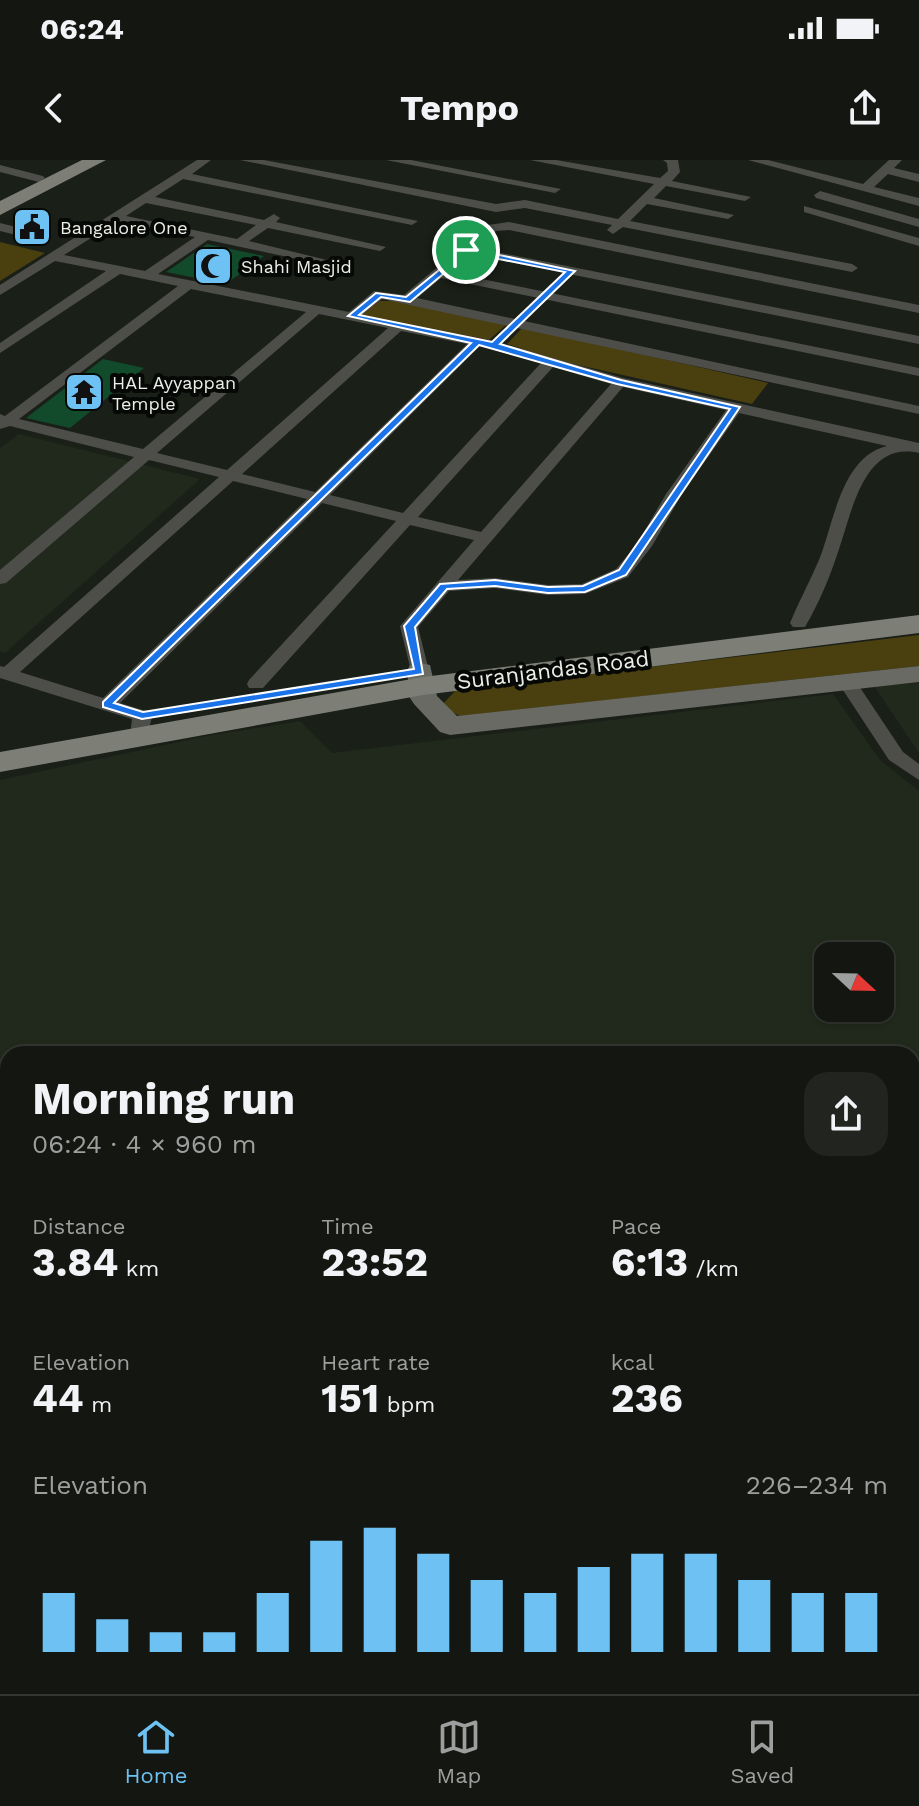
<!DOCTYPE html>
<html lang="en">
<head>
<meta charset="utf-8">
<style>
  :root { --surface:#141711; --page:#21241f; --text:#f1f3f6; --muted:#9d9f9f; --line:#333631; --accent:#6dc2f3 }
  body { margin:0; font-family:"Work Sans",sans-serif; background:var(--page); color:var(--text); height:100vh; display:flex; flex-direction:column; font-size:30px; white-space:nowrap }
  * { box-sizing:border-box; margin:0 }
  p { font-size:26px; color:var(--muted) }
  .icon { flex:none; width:44px; height:44px; fill:none; stroke:currentColor; stroke-width:2; stroke-linecap:round; stroke-linejoin:round }
  .map { position:relative; flex:1; overflow:hidden }
  .side { position:absolute; left:0px; top:886px; width:920px; height:648px; display:flex; flex-direction:column; background:var(--surface); border-radius:24px 24px 0 0; box-shadow:0 2px 6px #0004,0 0 0 2px var(--line) }
  .side>* { flex:none }
  .needle { width:52px; rotate:112deg }
  .tools { position:absolute; left:814px; top:782px; display:grid; gap:16px }
  .tools a { display:grid; place-items:center; width:80px; height:80px; border-radius:16px; background:var(--surface); box-shadow:0 2px 6px #0004,0 0 0 2px var(--line); font-size:40px }
  .pin { position:absolute; display:grid; place-items:center; width:68px; height:68px; color:#fff; margin:-34px; border:4px solid #fff; border-radius:50%; box-shadow:0 2px 8px #0007 }
  .round { display:grid; place-items:center; flex:none; width:84px; height:84px; border-radius:24px; background:var(--page) }
  .head { display:flex; align-items:center; justify-content:space-between; height:136px; padding:0 32px }
  h1 { font-size:44px; font-weight:700; line-height:60px }
  .metrics { display:grid; grid-template-columns:repeat(3,1fr); gap:12px; height:136px; padding:8px 32px }
  .metrics div { display:grid; align-content:center }
  .metrics b { font-size:40px; font-weight:700 }
  .metrics small { font-size:22px; font-weight:400 }
  .metrics p { font-size:22px }
  .chart { height:224px; padding:16px 32px }
  .chart p { display:flex; justify-content:space-between }
  .chart svg { width:100%; height:144px; margin-top:8px; stroke:var(--accent); stroke-width:6 }
  .status { display:flex; justify-content:space-between; align-items:center; height:56px; padding:0 40px; background:var(--surface); direction:ltr }
  .status svg { height:22px; fill:currentColor }
  header { display:flex; justify-content:space-between; align-items:center; height:104px; padding:0 32px; background:var(--surface); font-size:36px; font-weight:700 }
  .menu { display:flex; justify-content:space-around; align-items:center; height:112px; border-top:2px solid var(--line); background:var(--surface); font-size:22px; color:var(--muted) }
  .menu a { display:grid; justify-items:center; gap:4px }
  .menu .current { color:var(--accent) }
  .map>svg:first-child { display:block }
  .built { fill:#21291c; fill-rule:evenodd }
  .green { fill:#4a3f0f }
  .building { fill:#124a2c }
  .lines { fill:none; stroke-linecap:round; stroke-linejoin:round }
  .street { fill:#4d4e4a; fill-rule:evenodd }
  .secondary { fill:#686a63; fill-rule:evenodd }
  .primary { fill:#7d7f76; fill-rule:evenodd }
  .route { fill:#1a73e8; stroke:#fff; stroke-width:2; fill-rule:evenodd }
  .labels { text-anchor:middle; dominant-baseline:central; stroke-width:8; stroke-linejoin:round; paint-order:stroke }
  .far-poi-label { font-size:18px; fill:#ebeee9; stroke:#060805; text-anchor:start }
  .street-label { font-size:22px; fill:#ebeee9; stroke:#060805 }
</style>
</head>
<body>
<div class="status"><b>06:24</b><svg viewBox="0 0 49 12"><path d="M0 12V9h3v3zM5 12V6h3v6zM10 12V3h3v9zM15 12V0h3v12zM26 1h20v11H26zM47 4h2v5h-2z"/></svg></div>
<header><svg class="icon" aria-label="back" viewBox="0 0 24 24"><path d="M15 5l-7 7 7 7"/></svg>Tempo<svg class="icon" aria-label="share" viewBox="0 0 24 24"><path d="M12 15V3M7 8l5-5 5 5M5 13v7h14v-7"/></svg></header>
<div class="map">
<svg width="919" height="1534" viewBox="0 0 919 1534">
  <rect width="100%" height="100%" fill="#1a1f17"/>
  <path class="built" d="M 19,274 L 200,319 L 5,493 L 0,491 L 0,288 Z
    M 919,523 L 919,593 L 874,526 Z
    M 833,534 L 880,600 L 919,631 L 919,980 L 912,984 L 912,894 L 8,894 L 8,1471 L 0,1475 L 0,620 L 207,576 L 300,561 L 332,593 ZM 880,796 L 880,848 L 828,848 L 828,796 Z"/>
  <path class="green" d="M 0,82 L 45,93 L 0,121 Z
    M 380,141 L 404,141 L 507,164 L 489,180 L 360,155 Z
    M 523,167 L 768,223 L 752,244 L 556,200 L 507,184 Z
    M 919,475 L 919,506 L 460,556 L 441,546 L 456,530 Z
    M 108,1526 L 407,1526 L 412,1534 L 92,1534 Z"/>
  <path class="building" d="M 207,84 L 264,96 L 226,124 L 166,112 Z
    M 103,199 L 144,208 L 70,268 L 26,258 Z"/>
  <g class="lines">
    <path class="street" d="M 197,0 L 211,0 L 192,14 L 418,61 L 412,65 L 183,19 L 155,37 L 264,60 L 274,54 L 280,58 L 276,62 L 386,87 L 380,91 L 268,68 L 249,81 L 327,100 L 321,104 L 208,80 L 158,114 L 349,152 L 374,131 L 404,135 L 488,65 L 509,62 L 919,145 L 919,153 L 509,70 L 496,71 L 476,88 L 919,176 L 919,184 L 469,94 L 448,112 L 919,208 L 919,216 L 441,118 L 417,138 L 919,246 L 919,254 L 382,139 L 362,155 L 494,181 L 623,218 L 919,283 L 919,293 C 863,280 852,353 838,392 C 830,417 818,445 805,467 L 793,467 L 790,463 C 799,441 810,421 819,400 C 834,363 841,297 887,286 L 739,253 L 682,334 L 652,386 L 628,417 L 585,434 L 548,435 L 495,428 L 449,431 L 418,467 L 429,511 L 420,517 L 411,511 L 400,466 L 474,380 L 410,365 L 263,528 L 249,528 L 247,524 L 249,520 L 396,361 L 322,343 L 120,543 L 149,552 L 152,556 L 147,579 L 133,579 L 130,575 L 132,559 L 0,518 L 0,506 L 4,507 L 219,317 L 149,300 L 6,423 L 0,424 L 0,410 L 134,297 L 10,266 L 0,269 L 0,254 L 5,256 L 178,126 L 120,114 L 0,193 L 0,183 L 106,111 L 55,101 L 0,135 L 0,125 ZM 146,43 L 256,65 L 237,79 L 126,56 ZM 118,61 L 195,77 L 145,111 L 64,95 ZM 191,129 L 306,152 L 143,289 L 19,259 ZM 319,154 L 388,168 L 227,310 L 157,293 ZM 401,171 L 467,184 L 315,332 L 242,314 ZM 480,186 L 541,203 L 403,353 L 330,335 ZM 553,207 L 611,224 L 481,372 L 418,357 ZM 623,227 L 726,250 L 666,334 L 637,384 L 616,409 L 582,424 L 548,425 L 495,418 L 458,420 ZM 233,321 L 307,339 L 103,538 L 20,512 Z
      M 240,0 L 264,0 L 496,44 L 525,40 L 618,59 L 654,24 L 530,0 L 556,0 L 660,18 L 668,11 L 667,3 L 663,0 L 678,0 L 680,12 L 672,21 L 751,37 L 745,41 L 666,26 L 654,38 L 734,55 L 728,59 L 647,44 L 630,61 L 852,104 L 858,108 L 852,112 L 623,67 L 613,74 L 607,70 L 612,65 L 525,48 L 496,52 Z
      M 386,0 L 411,0 L 561,29 L 555,33 Z
      M 748,0 L 768,0 L 863,24 L 889,0 L 902,0 L 894,8 L 919,14 L 919,22 L 888,14 L 874,27 L 919,38 L 919,46 Z
      M 0,5 L 43,16 L 45,18 L 39,22 L 0,12 Z
      M 820,31 L 919,59 L 919,67 L 816,38 L 814,35 Z
      M 804,46 L 919,78 L 919,86 L 804,52 Z
      M 0,63 L 40,73 L 42,76 L 36,80 L 0,71 Z
      M 846,515 L 853,517 L 903,592 L 919,604 L 919,620 L 889,600 L 837,521 Z
      M 919,1013 L 919,1036 L 912,1039 L 912,1016 Z
      M 919,1364 L 919,1396 L 912,1399 L 912,1367 Z
      M 8,1504 L 8,1526 L 22,1526 L 15,1534 L 0,1534 L 0,1507 Z
      M 517,1526 L 558,1526 L 555,1534 L 514,1534 Z
      M 788,1526 L 823,1526 L 826,1534 L 791,1534 Z"/>
    <path class="secondary" d="M 420,503 L 430,505 L 437,536 L 457,556 L 919,506 L 919,522 L 450,575 L 440,572 L 414,544 L 410,538 L 407,511 L 410,505 Z"/>
    <path class="primary" d="M 82,0 L 106,0 L 0,55 L 0,41 Z
      M 919,455 L 919,473 L 423,535 L 0,612 L 0,592 L 423,517 Z"/>
  </g>
  <path class="route" d="M 466,88 L 575,111 L 500,184 L 621,220 L 740,247 L 626,415 L 585,432 L 548,433 L 495,426 L 447,429 L 415,467 L 423,514 L 142,559 L 103,547 L 103,542 L 471,183 L 348,156 L 376,133 L 406,137 ZM 468,93 L 565,112 L 492,182 L 359,155 L 381,137 L 410,142 ZM 479,185 L 617,224 L 730,249 L 619,410 L 583,426 L 548,427 L 495,420 L 440,424 L 404,466 L 414,509 L 143,552 L 114,543 Z"/>
  <defs>
    <g id="civic-square" transform="scale(2)"><rect x="-9" y="-9" width="18" height="18" rx="4" fill="#6dc2f3" stroke="#060805"/><path d="M-.6-6.5H3V-4.5H.6V-3L4-1V1h2V6H-6V1h2V-1L-.6-3ZM-1.2 2.5V6h2.4V2.5Z" fill="#111"/></g>
    <g id="mosque-square" transform="scale(2)"><rect x="-9" y="-9" width="18" height="18" rx="4" fill="#6dc2f3" stroke="#060805"/><path d="M3.5-4.9A6 6 0 1 0 3.5 4.9A5 5 0 1 1 3.5-4.9Z" fill="#111"/></g>
    <g id="temple-square" transform="scale(2)"><rect x="-9" y="-9" width="18" height="18" rx="4" fill="#6dc2f3" stroke="#060805"/><path d="M0-6L5-2H3V0L6.5 2.5H4V6H1.5V3h-3V6H-4V2.5H-6.5L-3 0V-2H-5Z" fill="#111"/></g>
  </defs>
  <g fill-rule="evenodd">
    <use href="#civic-square" x="32" y="67"/>
    <use href="#mosque-square" x="213" y="106"/>
    <use href="#temple-square" x="84" y="232"/>
  </g>
  <g class="labels">
    <g class="far-poi-label">
      <text x="60" y="67">Bangalore One</text>
      <text x="241" y="106">Shahi Masjid</text>
      <text x="112" y="222">HAL Ayyappan<tspan x="112" dy="21">Temple</tspan></text>
    </g>
    <g class="street-label">
      <text transform="translate(553 510) rotate(-7)">Suranjandas Road</text>
    </g>
  </g>
</svg>
<div class="tools">
<a><svg class="needle" viewBox="-14 -14 28 28"><path d="M0-13l5 13h-10z" fill="#e53935"/><path d="M0 13l5-13h-10z" fill="#9d9f9f"/></svg></a>
</div>
<div class="pin" style="left:466px;top:90px;background:#1e9e55"><svg class="icon" aria-label="arrive" viewBox="0 0 24 24"><path d="M6 21V4h12l-3 4 3 4H6"/></svg></div>
<section class="side">
<div class="head"><div><h1>Morning run</h1><p>06:24 · 4 × 960 m</p></div><a class="round"><svg class="icon" aria-label="share" viewBox="0 0 24 24"><path d="M12 15V3M7 8l5-5 5 5M5 13v7h14v-7"/></svg></a></div>
<div class="metrics">
<div><p>Distance</p><b>3.84<small> km</small></b></div>
<div><p>Time</p><b>23:52</b></div>
<div><p>Pace</p><b>6:13<small> /km</small></b></div>
</div>
<div class="metrics">
<div><p>Elevation</p><b>44<small> m</small></b></div>
<div><p>Heart rate</p><b>151<small> bpm</small></b></div>
<div><p>kcal</p><b>236</b></div>
</div>
<div class="chart"><p><span>Elevation</span>226–234 m</p>
<svg viewBox="0 0 160 44" preserveAspectRatio="none"><path d="M5 44V26M15 44V34M25 44V38M35 44V38M45 44V26M55 44V10M65 44V6M75 44V14M85 44V22M95 44V26M105 44V18M115 44V14M125 44V14M135 44V22M145 44V26M155 44V26"/></svg>
</div>
</section>
</div>
<nav class="menu">
<a class="current"><svg class="icon" aria-label="home" viewBox="0 0 24 24"><path d="M3 11l9-7 9 7M6 9v11h12V9"/></svg>Home</a>
<a><svg class="icon" aria-label="map" viewBox="0 0 24 24"><path d="M3 6l6-2 6 2 6-2v14l-6 2-6-2-6 2zM9 4v14M15 6v14"/></svg>Map</a>
<a><svg class="icon" aria-label="saved" viewBox="0 0 24 24"><path d="M7 4h10v16l-5-4-5 4z"/></svg>Saved</a>
</nav>
</body>
</html>
